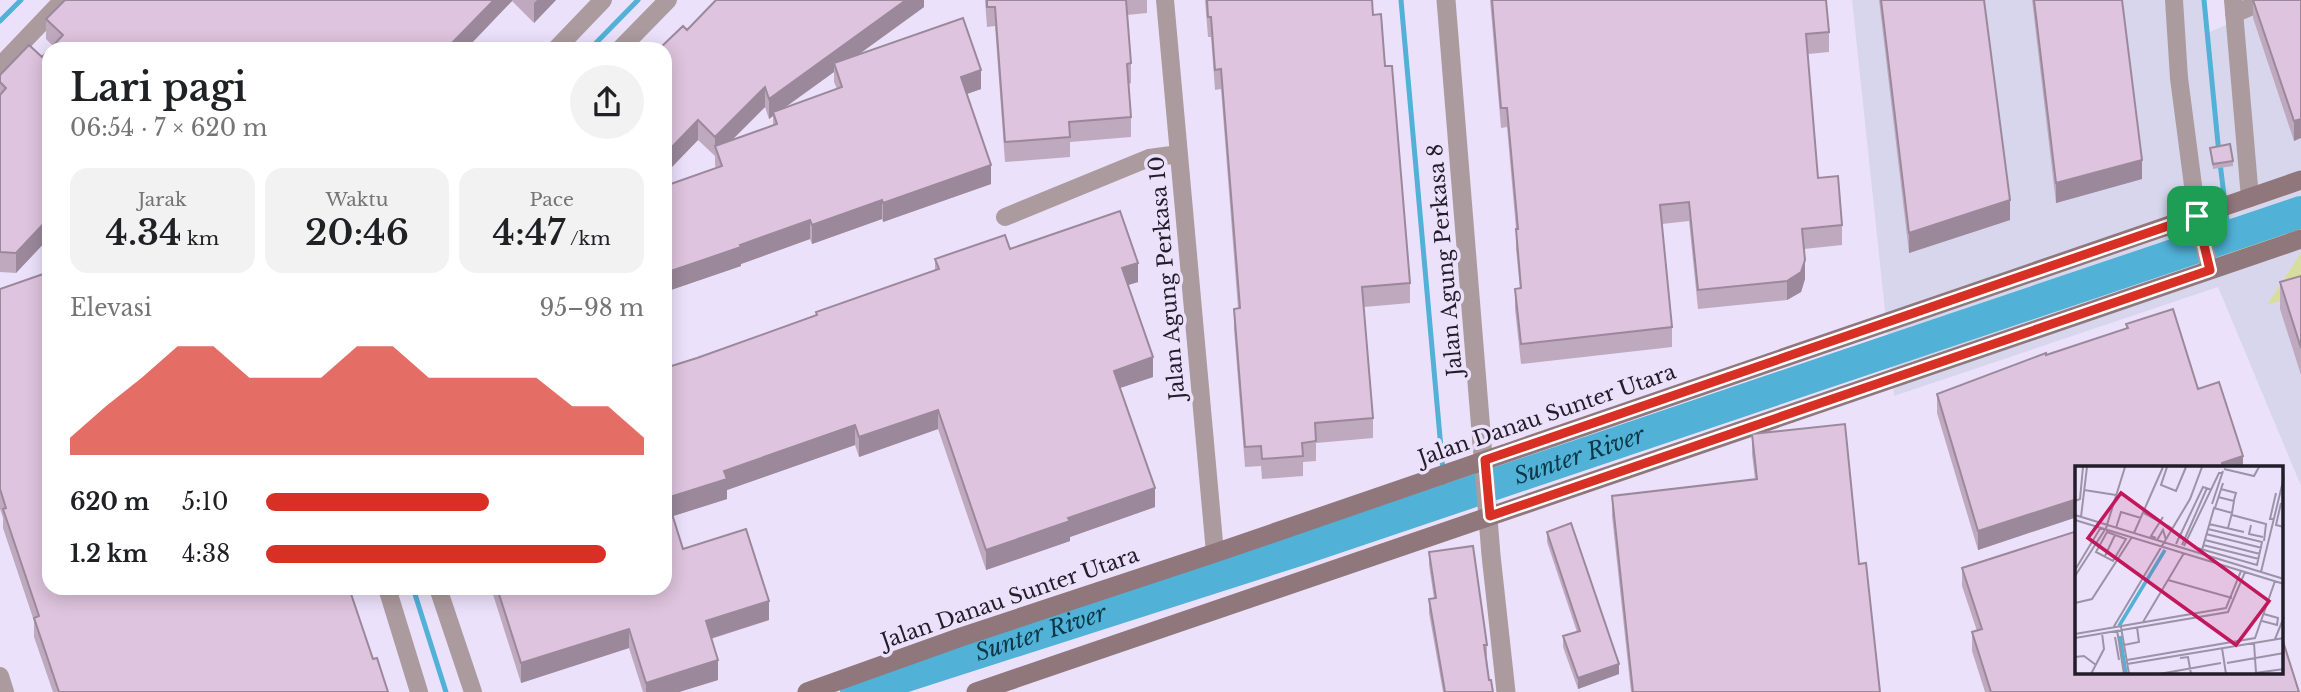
<!DOCTYPE html>
<html lang="id">
<head>
<meta charset="utf-8">
<style>
  :root { --surface:#fff; --page:#f2f2f2; --text:#202124; --muted:#757577; --accent:#d93025 }
  body { margin:0; font-family:"Libre Baskerville",serif; background:var(--page); color:var(--text); height:100vh; display:flex; flex-direction:column; font-size:26px; white-space:nowrap }
  * { box-sizing:border-box; margin:0 }
  p { font-size:23px; color:var(--muted) }
  .icon { flex:none; width:38px; height:38px; fill:none; stroke:currentColor; stroke-width:2; stroke-linecap:round; stroke-linejoin:round }
  .map { position:relative; flex:1; overflow:hidden }
  .sheet { position:absolute; left:42px; top:42px; width:630px; height:553px; display:flex; flex-direction:column; background:var(--surface); border-radius:21px; box-shadow:0 4px 18px #0003 }
  .sheet>* { flex:none }
  .pin { position:absolute; display:grid; place-items:center; width:60px; height:60px; color:#fff; margin:-30px; border-radius:14px; box-shadow:0 4px 10px #0006 }
  .round { display:grid; place-items:center; flex:none; width:74px; height:74px; border-radius:37px; background:var(--page) }
  .headline { display:flex; align-items:center; justify-content:space-between; height:119px; padding:0 28px }
  h1 { font-size:38px; font-weight:600; line-height:52px }
  .stats { display:grid; grid-template-columns:repeat(3,1fr); gap:10px; height:119px; padding:7px 28px }
  .stats div { display:grid; align-content:center; border-radius:18px; background:var(--page); text-align:center }
  .stats b { font-size:35px; font-weight:600 }
  .stats small { font-size:19px; font-weight:400 }
  .stats p { font-size:19px }
  .chart { height:196px; padding:14px 28px }
  .chart p { display:flex; justify-content:space-between }
  .chart svg { width:100%; height:126px; margin-top:7px; fill:var(--accent); opacity:.7 }
  ul { padding:0 28px; list-style:none; font-size:23px }
  li { display:grid; grid-template-columns:112px 84px 1fr; align-items:center; height:52px }
  li i { height:18px; border-radius:9px; background:var(--accent) }
  .map>svg:first-child { display:block }
  .commercial { fill:#d8d6ec }
  .green { fill:#d7de9d }
  .lines { fill:none; stroke-linecap:round; stroke-linejoin:round }
  .stream { stroke:#51b1d7; stroke-width:5 }
  .river { stroke:#51b1d7; stroke-width:32 }
  .minor { stroke:#ac9b9e; stroke-width:18 }
  .tertiary { stroke:#ac9b9e; stroke-width:19 }
  .secondary { stroke:#8f777b; stroke-width:19 }
  .wall { fill:#bfa9bf; fill-rule:evenodd }
  .shaded-wall { fill:#9b899b }
  .building { fill:#dec4de; stroke:#9b899b; stroke-width:2 }
  .route-casing { stroke:#fff; stroke-width:14 }
  .route { stroke:#d93025; stroke-width:9 }
  .labels { text-anchor:middle; dominant-baseline:central; stroke-width:7; stroke-linejoin:round; paint-order:stroke }
  .street-label { font-size:21px; fill:#221d28; stroke:#ece1fb }
  .water-label { font-size:23px; font-style:italic; fill:#0c3848; stroke:#ece1fb }
  .inset-river { fill:none; stroke:#51b1d7; stroke-width:3.5 }
  .inset-road { fill:none; stroke:#9b93a7; stroke-width:2 }
  .view { fill:#c2185b; fill-opacity:0.15; stroke:#c2185b; stroke-width:3.5 }
  .inset-edge { fill:none; stroke:#221d28; stroke-width:3.5 }
</style>
</head>
<body>
<div class="map">
<svg width="2301" height="692" viewBox="0 0 2301 692">
  <rect width="100%" height="100%" fill="#ece1fb"/>
  <path class="commercial" d="M 1852,0 L 2204,0 L 2207,33 L 2285,0 L 2301,0 L 2301,486 L 2218,287 L 1894,396 Z"/>
  <path class="green" d="M 2301,214 L 2301,238 L 2235,259 L 2228,239 Z
    M 2301,253 L 2301,294 L 2267,305 Z"/>
  <g class="lines">
    <path class="stream" d="M 1401,0 L 1443,471
      M 2204,0 L 2219,154
      M 0,21 L 21,0
      M 590,49 L 638,0
      M 2220,163 L 2229,236
      M 1443,481 L 1445,501
      M 413,588 L 446,692"/>
    <path class="river" id="s1" d="M 856,692 L 1302,549 L 2301,212"/>
    <path class="minor" d="M 1165,0 L 1215,553
      M 2174,0 L 2179,78 L 2197,216 L 2210,270
      M 2233,0 L 2250,198
      M 2234,14 L 2266,0
      M 556,49 L 603,0
      M 620,49 L 668,0
      M 0,66 L 63,0
      M 1005,217 L 1149,158 L 1179,154
      M 387,588 L 419,692
      M 438,588 L 473,692
      M 0,676 L 5,692"/>
    <path class="tertiary" d="M 1446,0 L 1491,555 L 1506,692"/>
    <path class="secondary" d="M 807,692 L 961,637 L 1215,553 L 2301,180
      M 976,692 L 2301,239"/>
  </g>
  <path class="wall" d="M 65,0 L 556,0 L 534,23 L 512,1 L 466,49 L 50,49 L 53,46 L 46,39 L 46,19 Z
    M 924,0 L 924,7 L 858,55 L 981,89 L 967,94 L 991,184 L 883,222 L 882,219 L 812,244 L 810,239 L 741,264 L 741,266 L 665,292 L 665,186 L 716,168 L 715,165 L 715,156 L 698,140 L 670,169 L 665,164 L 665,49 L 687,30 ZM 834,72 L 834,82 L 837,89 L 786,107 ZM 765,107 L 769,119 L 773,116 L 773,125 L 732,140 Z
    M 985,0 L 1147,0 L 1147,13 L 1127,15 L 1131,63 L 1131,83 L 1129,84 L 1131,117 L 1131,137 L 1070,142 L 1070,157 L 1005,162 L 995,26 L 987,27 Z
    M 1205,0 L 1372,0 L 1373,15 L 1385,66 L 1410,283 L 1410,303 L 1364,307 L 1373,418 L 1373,438 L 1316,443 L 1316,461 L 1303,462 L 1303,476 L 1262,479 L 1261,466 L 1245,467 L 1234,329 L 1234,309 L 1238,308 L 1221,89 L 1215,90 L 1211,37 L 1208,37 Z
    M 1490,0 L 1826,0 L 1829,32 L 1829,52 L 1808,54 L 1818,178 L 1842,225 L 1842,245 L 1804,249 L 1805,279 L 1801,292 L 1787,300 L 1698,309 L 1689,221 L 1662,224 L 1672,327 L 1672,347 L 1521,364 L 1515,309 L 1515,289 L 1520,288 L 1516,249 L 1516,229 L 1507,127 L 1501,128 Z
    M 1879,0 L 1984,0 L 2010,220 L 1909,253 Z
    M 2032,0 L 2122,0 L 2142,179 L 2056,203 Z
    M 2253,0 L 2301,0 L 2294,141 L 2253,18 Z
    M 49,50 L 49,240 L 48,239 L 16,273 L 0,272 L 0,75 L 42,57 Z
    M 2210,148 L 2233,161 L 2233,166 L 2213,169 Z
    M 1010,249 L 1138,282 L 1128,285 L 1153,377 L 1120,388 L 1155,507 L 1070,537 L 1070,541 L 986,570 L 938,429 L 859,457 L 855,445 L 727,490 L 727,499 L 673,516 L 683,549 L 769,620 L 711,639 L 718,680 L 679,692 L 643,692 L 629,648 L 521,683 L 491,588 L 665,588 L 665,368 L 697,358 L 816,315 L 816,312 L 935,270 L 935,259 Z
    M 2301,276 L 2301,375 L 2280,309 L 2280,282 Z
    M 0,289 L 49,588 L 373,659 L 388,692 L 53,692 L 34,637 L 34,621 L 3,528 L 3,518 L 0,509 Z
    M 2126,324 L 2198,389 L 2243,468 L 2077,468 L 2077,526 L 2074,518 L 1978,550 L 1937,413 L 1937,394 L 2046,355 L 2126,329 Z
    M 1752,434 L 1859,564 L 1880,692 L 1631,692 L 1612,516 L 1612,496 L 1755,479 L 1752,454 Z
    M 1547,532 L 1619,674 L 1578,689 L 1563,647 L 1563,636 L 1577,632 L 1547,542 Z
    M 1429,552 L 1487,645 L 1487,658 L 1489,680 L 1493,692 L 1443,692 L 1429,613 L 1429,599 L 1434,599 L 1429,565 Z
    M 1962,568 L 2299,692 L 1985,692 L 1972,651 L 1972,632 L 1977,631 L 1962,586 Z"/>
  <path class="shaded-wall" d="M 494,0 L 512,0 L 512,1 L 466,49 L 446,49 Z
    M 537,0 L 556,0 L 534,23 L 534,3 Z
    M 906,0 L 924,0 L 924,7 L 837,70 L 834,63 L 834,72 L 774,115 L 773,112 L 773,116 L 769,119 L 769,99 Z
    M 981,70 L 981,89 L 961,96 L 961,77 Z
    M 765,87 L 765,107 L 718,154 L 715,146 L 715,137 Z
    M 2301,119 L 2301,138 L 2294,141 L 2294,121 Z
    M 698,120 L 698,140 L 670,169 L 670,149 Z
    M 2142,160 L 2142,179 L 2056,203 L 2056,183 Z
    M 991,165 L 991,184 L 883,222 L 883,203 Z
    M 882,200 L 882,219 L 812,244 L 812,225 Z
    M 2010,200 L 2010,220 L 1909,253 L 1909,233 Z
    M 48,219 L 48,239 L 16,273 L 16,253 Z
    M 810,220 L 810,239 L 741,264 L 741,266 L 665,292 L 665,273 L 740,245 Z
    M 1805,260 L 1805,279 L 1801,292 L 1787,300 L 1787,281 Z
    M 1138,263 L 1138,282 L 1122,287 L 1122,268 Z
    M 1153,357 L 1153,377 L 1114,390 L 1114,371 Z
    M 938,410 L 938,429 L 859,457 L 859,437 Z
    M 855,425 L 855,445 L 727,490 L 727,499 L 667,518 L 667,498 L 724,471 Z
    M 2243,456 L 2243,468 L 2222,468 L 2222,463 Z
    M 1155,488 L 1155,507 L 1070,537 L 1070,541 L 986,570 L 986,550 L 1068,518 Z
    M 2074,500 L 2074,518 L 1978,550 L 1978,531 Z
    M 769,601 L 769,620 L 706,640 L 706,621 Z
    M 629,629 L 629,648 L 521,683 L 521,663 Z
    M 718,660 L 718,680 L 679,692 L 646,692 L 646,683 Z
    M 1619,664 L 1619,674 L 1578,689 L 1578,678 Z"/>
  <path class="building" d="M 65,0 L 494,0 L 446,49 L 50,49 L 63,35 L 46,19 Z
    M 716,0 L 906,0 L 769,99 L 765,87 L 715,137 L 698,120 L 670,149 L 665,144 L 665,49 L 659,49 L 683,26 L 687,30 Z
    M 987,0 L 1126,0 L 1131,63 L 1127,64 L 1131,117 L 1069,122 L 1070,137 L 1005,142 L 995,7 L 987,7 Z
    M 1207,0 L 1372,0 L 1373,15 L 1381,14 L 1385,66 L 1392,66 L 1410,283 L 1362,287 L 1373,418 L 1315,423 L 1316,441 L 1302,443 L 1303,456 L 1262,459 L 1261,446 L 1245,447 L 1234,309 L 1240,308 L 1221,69 L 1215,70 L 1211,17 L 1208,17 Z
    M 1492,0 L 1826,0 L 1829,32 L 1806,34 L 1818,178 L 1838,176 L 1842,225 L 1802,229 L 1805,260 L 1801,272 L 1787,281 L 1698,290 L 1689,202 L 1660,205 L 1672,327 L 1521,344 L 1515,289 L 1521,288 L 1516,229 L 1518,229 L 1507,108 L 1501,108 Z
    M 1881,0 L 1984,0 L 2010,200 L 1909,233 Z
    M 2034,0 L 2122,0 L 2142,160 L 2056,183 Z
    M 2253,0 L 2301,0 L 2301,119 L 2294,121 Z
    M 963,18 L 981,70 L 961,77 L 991,165 L 883,203 L 882,200 L 812,225 L 810,220 L 740,245 L 741,247 L 665,273 L 665,186 L 722,166 L 715,146 L 777,124 L 773,112 L 842,87 L 834,63 Z
    M 29,45 L 42,57 L 49,50 L 49,220 L 48,219 L 16,253 L 0,252 L 0,95 L 6,88 L 0,82 L 0,75 Z
    M 2230,144 L 2233,161 L 2213,164 L 2210,148 Z
    M 1120,211 L 1138,263 L 1122,268 L 1153,357 L 1114,371 L 1155,488 L 1068,518 L 1070,521 L 986,550 L 938,410 L 859,437 L 855,425 L 724,471 L 727,479 L 667,498 L 683,549 L 746,529 L 769,601 L 706,621 L 718,660 L 646,683 L 629,629 L 521,663 L 497,588 L 665,588 L 665,368 L 697,358 L 817,315 L 816,312 L 939,269 L 935,259 L 1005,235 L 1010,249 Z
    M 49,272 L 49,588 L 349,588 L 373,659 L 377,658 L 388,692 L 59,692 L 34,618 L 39,616 L 3,509 L 6,508 L 0,489 L 0,289 Z
    M 2301,276 L 2301,348 L 2280,282 Z
    M 2173,309 L 2198,389 L 2219,382 L 2243,456 L 2222,463 L 2223,468 L 2077,468 L 2077,508 L 2074,500 L 1978,531 L 1937,394 L 2046,353 L 2046,355 L 2128,328 L 2126,324 Z
    M 1845,424 L 1859,564 L 1866,563 L 1880,692 L 1633,692 L 1612,496 L 1757,479 L 1752,434 Z
    M 1571,523 L 1619,664 L 1578,678 L 1563,636 L 1580,631 L 1547,532 Z
    M 2077,531 L 2077,673 L 2282,673 L 2282,638 L 2299,692 L 1991,692 L 1972,632 L 1982,629 L 1962,568 Z
    M 1473,546 L 1487,645 L 1484,645 L 1489,680 L 1491,680 L 1493,692 L 1445,692 L 1429,599 L 1436,598 L 1429,552 Z"/>
  <g class="lines">
    <g class="route-casing">
      <path id="route" d="M 2197,216 L 2210,270 L 1490,516 L 1485,460 Z"/>
    </g>
    <use href="#route" class="route"/>
  </g>
  <g class="labels">
    <g class="street-label">
      <text transform="translate(1445 260) rotate(-95)">Jalan Agung Perkasa 8</text>
      <text transform="translate(1167 278) rotate(-95)">Jalan Agung Perkasa 10</text>
      <text transform="translate(1547 415) rotate(-19)">Jalan Danau Sunter Utara</text>
      <text transform="translate(1010 598) rotate(-19)">Jalan Danau Sunter Utara</text>
    </g>
    <g class="water-label">
      <text stroke="none"><textPath href="#s1" startOffset="761">Sunter River</textPath></text>
      <text stroke="none"><textPath href="#s1" startOffset="194">Sunter River</textPath></text>
    </g>
  </g>
  <g transform="translate(2075 466)">
    <rect width="208" height="208" fill="#ece1fb"/>
    <path class="inset-river" d="M 44,160 L 90,84M 45,170 L 51,208"/>
    <path class="inset-road" d="M 92,1 L 86,19 L 101,25 L 111,1M 149,3 L 179,10 L 184,1M 146,23 L 161,27 L 159,34M 9,24 L 41,29M 143,31 L 159,35 L 157,47M 0,35 L 5,33 L 8,1M 206,37 L 201,59 L 209,61M 137,38 L 148,5M 140,42 L 148,17M 69,47 L 98,63M 0,49 L 209,113M 157,49 L 191,58 L 189,75M 6,51 L 12,1M 198,53 L 195,53 L 201,27M 0,54 L 209,118M 134,58 L 169,66M 176,59 L 174,68 L 188,71M 41,62 L 46,46 L 66,52M 32,66 L 51,73 L 38,95 L 21,86 ZM 59,67 L 88,1M 131,68 L 187,82M 81,72 L 76,70 L 88,51M 82,74 L 88,64 L 91,74M 130,74 L 185,88M 101,78 L 128,21 L 137,24M 107,79 L 132,22M 128,79 L 184,93M 109,80 L 144,7 L 147,7M 122,82 L 182,99 L 187,76 L 133,63M 127,84 L 139,42 L 157,47 L 153,62M 30,90 L 40,69M 0,104 L 26,61M 186,106 L 209,11M 0,110 L 31,62 L 50,1M 93,114 L 157,132M 0,137 L 17,133 L 57,71M 187,155 L 202,159 L 203,152 L 189,148M 68,156 L 109,87M 46,161 L 54,208M 38,162 L 115,33 L 127,1M 42,164 L 49,208M 0,168 L 151,142 L 166,105M 40,171 L 44,194M 0,172 L 153,146 L 170,106M 200,173 L 209,151M 179,177 L 181,207M 49,179 L 64,176 L 62,161M 147,182 L 151,208M 0,191 L 9,190 L 21,199M 105,192 L 113,191 L 116,208M 52,194 L 180,172 L 200,115M 152,197 L 209,187M 52,198 L 209,172M 180,207 L 209,203M 16,208 L 29,183 L 27,167M 84,208 L 146,197"/>
    <path class="view" d="M 46,27 L 194,135 L 161,179 L 13,72 Z"/>
    <rect width="208" height="208" class="inset-edge"/>
  </g>
</svg>
<div class="pin" style="left:2197px;top:216px;background:#1e9e55"><svg class="icon" aria-label="arrive" viewBox="0 0 24 24"><path d="M6 21V4h12l-3 4 3 4H6"/></svg></div>
<section class="sheet">
<div class="headline"><div><h1>Lari pagi</h1><p>06:54 · 7 × 620 m</p></div><a class="round"><svg class="icon" aria-label="share" viewBox="0 0 24 24"><path d="M12 15V3M7 8l5-5 5 5M5 13v7h14v-7"/></svg></a></div>
<div class="stats">
<div><p>Jarak</p><b>4.34<small> km</small></b></div>
<div><p>Waktu</p><b>20:46</b></div>
<div><p>Pace</p><b>4:47<small> /km</small></b></div>
</div>
<div class="chart"><p><span>Elevasi</span>95–98 m</p>
<svg viewBox="0 0 160 44" preserveAspectRatio="none"><path d="M0 44V38L10 27L20 17L30 6L40 6L50 17L60 17L70 17L80 6L90 6L100 17L110 17L120 17L130 17L140 27L150 27L160 38V44z"/></svg>
</div>
<ul>
<li><b>620 m</b>5:10<i style="width:59%"></i></li>
<li><b>1.2 km</b>4:38<i style="width:90%"></i></li>
</ul>
</section>
</div>
</body>
</html>
